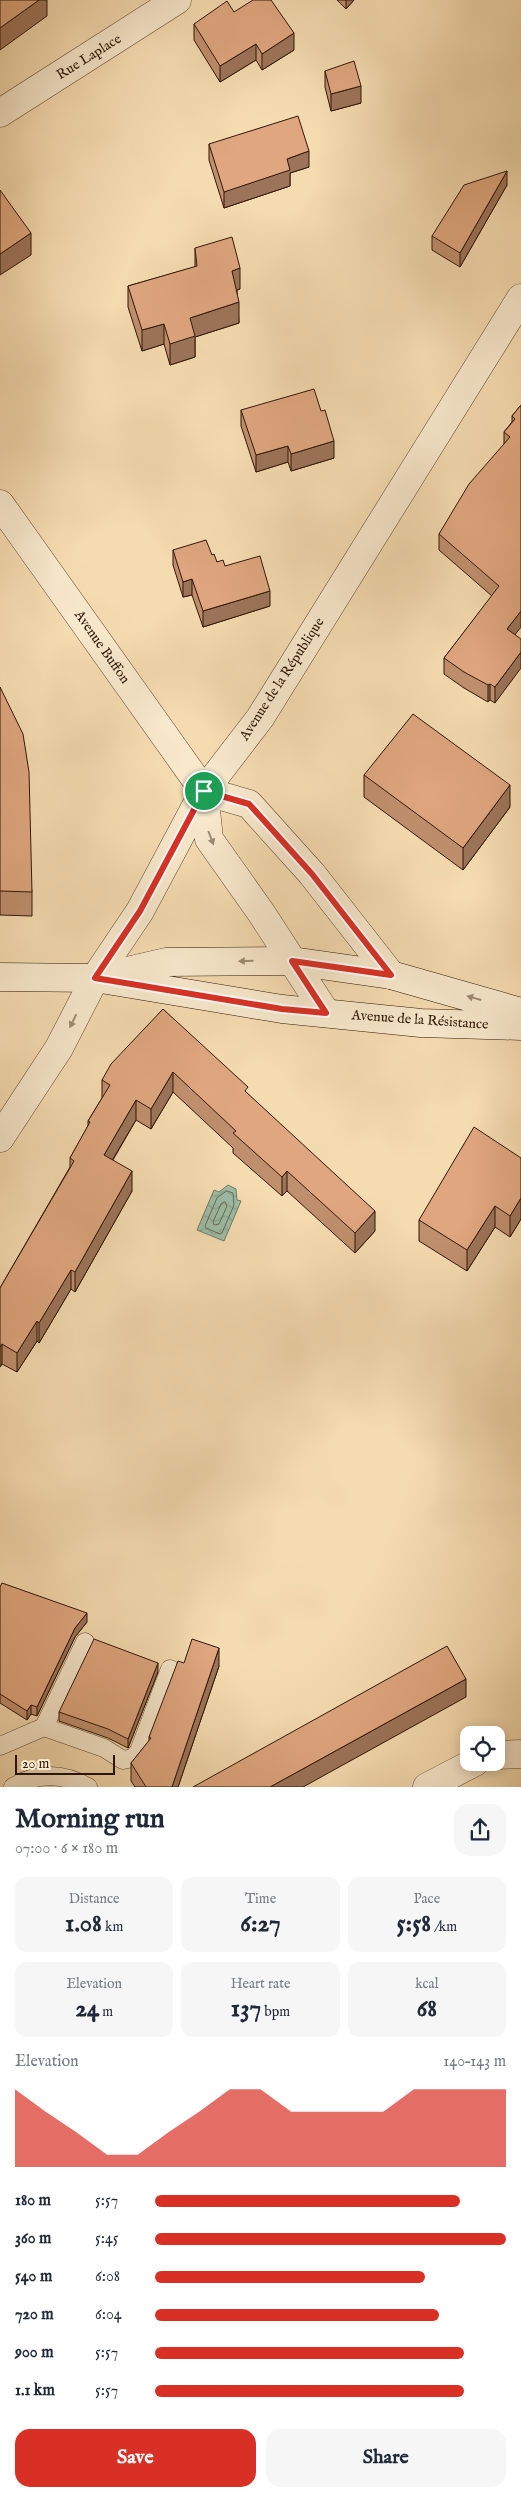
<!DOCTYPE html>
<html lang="en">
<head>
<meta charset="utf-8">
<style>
  :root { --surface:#fff; --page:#f6f6f7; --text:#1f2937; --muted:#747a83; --accent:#d93025 }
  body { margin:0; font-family:"IM FELL English",serif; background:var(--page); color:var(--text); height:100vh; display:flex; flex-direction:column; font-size:19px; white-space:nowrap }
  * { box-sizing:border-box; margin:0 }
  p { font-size:16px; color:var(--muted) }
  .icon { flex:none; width:28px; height:28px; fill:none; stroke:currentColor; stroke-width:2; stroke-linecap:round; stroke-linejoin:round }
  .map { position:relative; height:1787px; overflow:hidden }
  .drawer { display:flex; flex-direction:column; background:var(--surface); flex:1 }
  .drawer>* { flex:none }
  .fabs { position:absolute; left:460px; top:1726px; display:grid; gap:10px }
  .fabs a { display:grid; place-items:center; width:45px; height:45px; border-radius:10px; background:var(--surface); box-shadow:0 2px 12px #0003; font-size:25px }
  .scale { position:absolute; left:15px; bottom:12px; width:100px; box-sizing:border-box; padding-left:5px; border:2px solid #2f1707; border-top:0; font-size:14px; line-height:18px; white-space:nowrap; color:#2f1707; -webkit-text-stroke:4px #f8e8cc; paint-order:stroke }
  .pin { position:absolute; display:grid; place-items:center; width:42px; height:42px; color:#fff; margin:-21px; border:2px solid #fff; border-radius:50%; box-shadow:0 1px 5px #0007 }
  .round { display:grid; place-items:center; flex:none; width:52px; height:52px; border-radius:15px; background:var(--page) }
  .overview { display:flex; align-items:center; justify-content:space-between; height:85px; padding:0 15px }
  h1 { font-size:28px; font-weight:800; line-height:38px }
  .stats { display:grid; grid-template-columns:repeat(3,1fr); gap:8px; height:85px; padding:5px 15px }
  .stats div { display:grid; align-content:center; border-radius:12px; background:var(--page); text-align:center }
  .stats b { font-size:25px; font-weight:800 }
  .stats small { font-size:14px; font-weight:400 }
  .stats p { font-size:14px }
  .chart { height:140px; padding:10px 15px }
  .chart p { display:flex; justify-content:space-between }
  .chart svg { width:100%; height:90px; margin-top:5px; fill:var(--accent); opacity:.7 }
  .cta { display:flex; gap:10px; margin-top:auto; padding:10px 15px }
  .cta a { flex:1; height:58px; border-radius:15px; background:var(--accent); color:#fff; font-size:20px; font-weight:800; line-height:58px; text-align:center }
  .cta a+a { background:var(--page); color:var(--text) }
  ul { padding:0 15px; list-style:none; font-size:16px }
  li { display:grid; grid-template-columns:80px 60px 1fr; align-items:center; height:38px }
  li i { height:12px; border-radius:6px; background:var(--accent) }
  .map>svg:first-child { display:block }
  .water { fill:url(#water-waves); stroke:#717a66 }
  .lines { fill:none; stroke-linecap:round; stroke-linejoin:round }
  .shore { stroke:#666a56; stroke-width:1 }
  .service-casing { stroke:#604831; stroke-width:19 }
  .minor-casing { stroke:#604831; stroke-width:29 }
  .tertiary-casing { stroke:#604831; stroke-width:29 }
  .secondary-casing { stroke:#2f1707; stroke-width:29 }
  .service { stroke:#f8e8cc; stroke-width:18 }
  .minor { stroke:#f8e8cc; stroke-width:28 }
  .tertiary { stroke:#f8e8cc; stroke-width:28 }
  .secondary { stroke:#f8e8cc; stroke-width:28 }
  .wall { fill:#c08f6d; stroke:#2f1707 }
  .shaded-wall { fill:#9c7459; stroke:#2f1707 }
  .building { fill:#dfa67f; stroke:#2f1707 }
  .oneway { fill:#9e8a73 }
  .route-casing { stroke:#fff; stroke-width:10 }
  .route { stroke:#d93025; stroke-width:6 }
  .labels { text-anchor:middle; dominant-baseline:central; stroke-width:5; stroke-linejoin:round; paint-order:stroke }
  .street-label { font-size:14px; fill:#2f1707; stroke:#f8e8cc }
</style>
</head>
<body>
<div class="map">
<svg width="521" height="1787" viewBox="0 0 521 1787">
  <defs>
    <pattern id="water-waves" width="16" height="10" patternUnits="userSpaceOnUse" patternTransform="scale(1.25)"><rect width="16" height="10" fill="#9dbca5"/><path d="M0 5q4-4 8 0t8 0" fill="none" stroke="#88a18d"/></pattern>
  </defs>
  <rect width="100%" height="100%" fill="#f5dbb0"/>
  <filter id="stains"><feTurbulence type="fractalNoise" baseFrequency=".004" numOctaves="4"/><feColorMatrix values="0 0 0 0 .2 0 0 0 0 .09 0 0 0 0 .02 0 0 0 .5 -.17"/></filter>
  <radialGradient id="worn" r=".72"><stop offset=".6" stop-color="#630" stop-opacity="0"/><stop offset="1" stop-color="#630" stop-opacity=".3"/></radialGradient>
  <path class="water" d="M 228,1185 L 236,1189 L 237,1200 L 241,1201 L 224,1241 L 197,1230 L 214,1190 L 219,1192 Z"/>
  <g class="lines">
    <path class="shore" d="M 227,1191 L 233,1193 L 234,1205 L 222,1233 L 220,1234 L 206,1228 L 205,1226 L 217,1198 Z
      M 225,1202 L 227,1206 L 219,1224 L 214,1225 L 213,1222 L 221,1204 Z"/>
    <g class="service-casing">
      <path id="service" d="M 44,1727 L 104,1748 L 123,1760 L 133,1758 L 139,1751 L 170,1669
        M 0,1746 L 44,1727 L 85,1642
        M 13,1787 C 38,1772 63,1773 88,1787"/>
    </g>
    <g class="minor-casing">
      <path id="minor" d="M 0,113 L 177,0
        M 0,504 L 204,791 L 209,839 L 262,914 L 326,1013
        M 204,791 L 249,804 L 312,874 L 391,975
        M 95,978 L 140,911 L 204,791 L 260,718 L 521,298
        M 496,1755 L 521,1754
        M 427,1787 L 475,1762"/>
    </g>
    <g class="tertiary-casing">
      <path id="tertiary" d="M 0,1138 L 59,1048 L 95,978"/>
    </g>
    <g class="secondary-casing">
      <path id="secondary" d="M 110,975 L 166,962 L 292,961 L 391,975 L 521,1012
        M 0,977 L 95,978 L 282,1009 L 421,1023 L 521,1026"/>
    </g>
    <use href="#service" class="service"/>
    <use href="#minor" class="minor"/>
    <use href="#tertiary" class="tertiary"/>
    <use href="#secondary" class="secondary"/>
  </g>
  <path class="wall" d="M 337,0 L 354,0 L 346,9 Z
    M 234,12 L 294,50 L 262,70 L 256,60 L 220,82 L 194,40 L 194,24 Z
    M 325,71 L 361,103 L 331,111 L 325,87 Z
    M 209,144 L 309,167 L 290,173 L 290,186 L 224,208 L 209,160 Z
    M 507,185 L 460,267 L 432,250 L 432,236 Z
    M 195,248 L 240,289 L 237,290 L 239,323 L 195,337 L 195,357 L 170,365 L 164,344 L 142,351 L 128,307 L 128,286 L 195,267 Z
    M 521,405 L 515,635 L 495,703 L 490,700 L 488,702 L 464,688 L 444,674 L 444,658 L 492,596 L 439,550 L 439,534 L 504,444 L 504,432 L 512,422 L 512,416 Z
    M 241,410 L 334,458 L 291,471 L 288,462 L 256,472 L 241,426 Z
    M 173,550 L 212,555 L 217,562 L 225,566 L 270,606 L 203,627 L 192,595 L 183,597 L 173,565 Z
    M 0,687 L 32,892 L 32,916 L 0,915 Z
    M 364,775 L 510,807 L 463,870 L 364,797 Z
    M 163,1009 L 248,1094 L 375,1231 L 355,1253 L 287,1191 L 282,1196 L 233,1153 L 233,1148 L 173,1092 L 151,1129 L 136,1120 L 113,1160 L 132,1191 L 75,1292 L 71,1289 L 39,1343 L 37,1341 L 17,1372 L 2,1364 L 0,1367 L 0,1288 L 70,1167 L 70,1158 L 88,1126 L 88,1121 L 102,1098 L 102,1080 Z
    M 521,1158 L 521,1219 L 510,1237 L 495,1227 L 467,1271 L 419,1241 L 419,1220 Z
    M 0,1587 L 87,1622 L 75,1637 L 37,1716 L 31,1714 L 27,1720 L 0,1703 Z
    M 184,1663 L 219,1666 L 178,1787 L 135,1787 L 131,1781 L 131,1763 L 149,1741 L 149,1737 Z
    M 158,1672 L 128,1748 L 108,1738 L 59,1721 L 59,1712 Z"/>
  <path class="shaded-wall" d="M 39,0 L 47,0 L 47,16 L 0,50 L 0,28 Z
    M 346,0 L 354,0 L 346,9 Z
    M 294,33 L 294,50 L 262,70 L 262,54 Z
    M 256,44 L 256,60 L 220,82 L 220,66 Z
    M 361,86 L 361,103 L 331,111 L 331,94 Z
    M 309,151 L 309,167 L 290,173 L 290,186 L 224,208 L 224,192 L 287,159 Z
    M 507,171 L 507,185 L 460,267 L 460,253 Z
    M 31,233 L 31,255 L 0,275 L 0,254 Z
    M 240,268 L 240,289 L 232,292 L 232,271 Z
    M 239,302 L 239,323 L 195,337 L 195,357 L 170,365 L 170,344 L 190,318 Z
    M 164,324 L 164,344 L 142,351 L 142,330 Z
    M 334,441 L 334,458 L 291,471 L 291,454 Z
    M 288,446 L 288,462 L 256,472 L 256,455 Z
    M 192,579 L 192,595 L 183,597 L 183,582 Z
    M 270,591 L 270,606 L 203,627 L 203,611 Z
    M 521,611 L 521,627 L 507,645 L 507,629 Z
    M 521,652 L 521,668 L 495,703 L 495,687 Z
    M 490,684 L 490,700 L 488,702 L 488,685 Z
    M 510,785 L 510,807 L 463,870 L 463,848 Z
    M 173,1072 L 173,1092 L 151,1129 L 151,1109 Z
    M 136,1100 L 136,1120 L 104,1174 L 104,1155 Z
    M 132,1171 L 132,1191 L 75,1292 L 75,1272 Z
    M 287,1171 L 287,1191 L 282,1196 L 282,1177 Z
    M 521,1198 L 521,1219 L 510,1237 L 510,1216 Z
    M 495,1206 L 495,1227 L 467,1271 L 467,1250 Z
    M 375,1211 L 375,1231 L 355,1253 L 355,1233 Z
    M 71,1270 L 71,1289 L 39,1343 L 39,1323 Z
    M 37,1321 L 37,1341 L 17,1372 L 17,1353 Z
    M 2,1344 L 2,1364 L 0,1367 L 0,1347 Z
    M 87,1613 L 87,1622 L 75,1637 L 37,1716 L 37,1707 L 75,1628 Z
    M 219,1648 L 219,1666 L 178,1787 L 172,1787 Z
    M 158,1663 L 158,1672 L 128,1748 L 128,1739 Z
    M 466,1679 L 466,1697 L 303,1787 L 270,1787 Z
    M 31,1705 L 31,1714 L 27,1720 L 27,1711 Z"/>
  <path class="building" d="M 0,0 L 39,0 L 0,28 Z
    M 253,0 L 271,0 L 294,33 L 262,54 L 256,44 L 220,66 L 194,24 L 227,1 L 234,12 Z
    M 354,61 L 361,86 L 331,94 L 325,71 Z
    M 298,116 L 309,151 L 287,159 L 290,170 L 224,192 L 209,144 Z
    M 507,171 L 460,253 L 432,236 L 464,185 Z
    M 0,190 L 31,233 L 0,254 Z
    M 232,237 L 240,268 L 232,271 L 239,302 L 190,318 L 195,336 L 170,344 L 164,324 L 142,330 L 128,286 L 197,266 L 195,248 Z
    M 314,389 L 321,411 L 325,410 L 334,441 L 291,454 L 288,446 L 256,455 L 241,410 Z
    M 521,405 L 521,611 L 507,629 L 521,639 L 521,652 L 495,687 L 490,684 L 488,685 L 464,672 L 444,658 L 499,586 L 439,534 L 469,484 L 510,437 L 504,432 L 515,419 L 512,416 Z
    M 206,540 L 212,555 L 214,554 L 217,562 L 223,560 L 225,566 L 260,556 L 270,591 L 203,611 L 192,579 L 183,582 L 173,550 Z
    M 0,687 L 23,734 L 29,772 L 32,892 L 0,891 Z
    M 413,714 L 510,785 L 463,848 L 364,775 Z
    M 163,1009 L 248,1087 L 245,1091 L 375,1211 L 355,1233 L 287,1171 L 282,1177 L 233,1133 L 236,1131 L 173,1072 L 151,1109 L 136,1100 L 104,1155 L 132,1171 L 75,1272 L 71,1270 L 39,1323 L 37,1321 L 17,1353 L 2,1344 L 0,1347 L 0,1288 L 74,1161 L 70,1158 L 90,1122 L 88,1121 L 110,1085 L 102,1080 L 111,1064 Z
    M 474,1127 L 521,1158 L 521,1198 L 510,1216 L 495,1206 L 467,1250 L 419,1220 Z
    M 2,1583 L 87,1613 L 75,1628 L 37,1707 L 31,1705 L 27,1711 L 0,1694 L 0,1587 Z
    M 94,1639 L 158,1663 L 128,1739 L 108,1729 L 59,1712 Z
    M 192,1639 L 219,1648 L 172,1787 L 146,1787 L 131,1763 L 151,1738 L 149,1737 L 178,1661 L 184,1663 Z
    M 447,1646 L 466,1679 L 270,1787 L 193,1787 Z"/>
  <defs><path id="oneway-solid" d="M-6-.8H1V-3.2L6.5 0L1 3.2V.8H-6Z" transform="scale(1.25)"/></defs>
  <g class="oneway">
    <use href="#oneway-solid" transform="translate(211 838) rotate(69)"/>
    <use href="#oneway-solid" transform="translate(246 961) rotate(179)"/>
    <use href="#oneway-solid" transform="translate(474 998) rotate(-164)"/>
    <use href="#oneway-solid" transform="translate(73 1021) rotate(117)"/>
  </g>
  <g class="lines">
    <g class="route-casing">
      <path id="route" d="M 204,791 L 249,804 L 312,874 L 391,975 L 292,961 L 326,1013 L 282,1009 L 95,978 L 140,911 Z"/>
    </g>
    <use href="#route" class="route"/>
  </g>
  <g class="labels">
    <g class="street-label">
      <text transform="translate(89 57) rotate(-32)">Rue Laplace</text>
      <text transform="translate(102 647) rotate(55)">Avenue Buffon</text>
      <text transform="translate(282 679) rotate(-57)">Avenue de la République</text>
      <text transform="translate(420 1020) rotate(4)">Avenue de la Résistance</text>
    </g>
  </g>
  <rect width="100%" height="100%" filter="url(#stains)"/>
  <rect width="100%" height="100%" fill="url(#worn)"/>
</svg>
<div class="fabs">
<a><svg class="icon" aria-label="locate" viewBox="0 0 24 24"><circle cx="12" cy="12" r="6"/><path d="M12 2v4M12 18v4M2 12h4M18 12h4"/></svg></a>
</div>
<div class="scale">20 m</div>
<div class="pin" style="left:204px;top:791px;background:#1e9e55"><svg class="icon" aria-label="arrive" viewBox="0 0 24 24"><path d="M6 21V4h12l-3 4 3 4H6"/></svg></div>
</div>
<section class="drawer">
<div class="overview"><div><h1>Morning run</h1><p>07:00 · 6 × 180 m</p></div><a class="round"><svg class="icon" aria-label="share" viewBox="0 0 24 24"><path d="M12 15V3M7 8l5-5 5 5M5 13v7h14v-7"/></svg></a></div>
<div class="stats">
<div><p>Distance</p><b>1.08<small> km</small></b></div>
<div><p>Time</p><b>6:27</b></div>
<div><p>Pace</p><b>5:58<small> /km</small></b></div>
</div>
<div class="stats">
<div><p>Elevation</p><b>24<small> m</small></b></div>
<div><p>Heart rate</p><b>137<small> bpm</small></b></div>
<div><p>kcal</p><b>68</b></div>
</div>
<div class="chart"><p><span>Elevation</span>140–143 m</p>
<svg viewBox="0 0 160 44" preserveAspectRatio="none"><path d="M0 44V6L10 17L20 27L30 38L40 38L50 27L60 17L70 6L80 6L90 17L100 17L110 17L120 17L130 6L140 6L150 6L160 6V44z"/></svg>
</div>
<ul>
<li><b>180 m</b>5:57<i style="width:87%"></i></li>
<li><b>360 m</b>5:45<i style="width:100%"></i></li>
<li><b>540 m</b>6:08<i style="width:77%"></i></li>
<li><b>720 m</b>6:04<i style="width:81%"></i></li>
<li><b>900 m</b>5:57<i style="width:88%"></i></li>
<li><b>1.1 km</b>5:57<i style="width:88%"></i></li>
</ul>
<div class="cta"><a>Save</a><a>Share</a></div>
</section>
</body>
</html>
